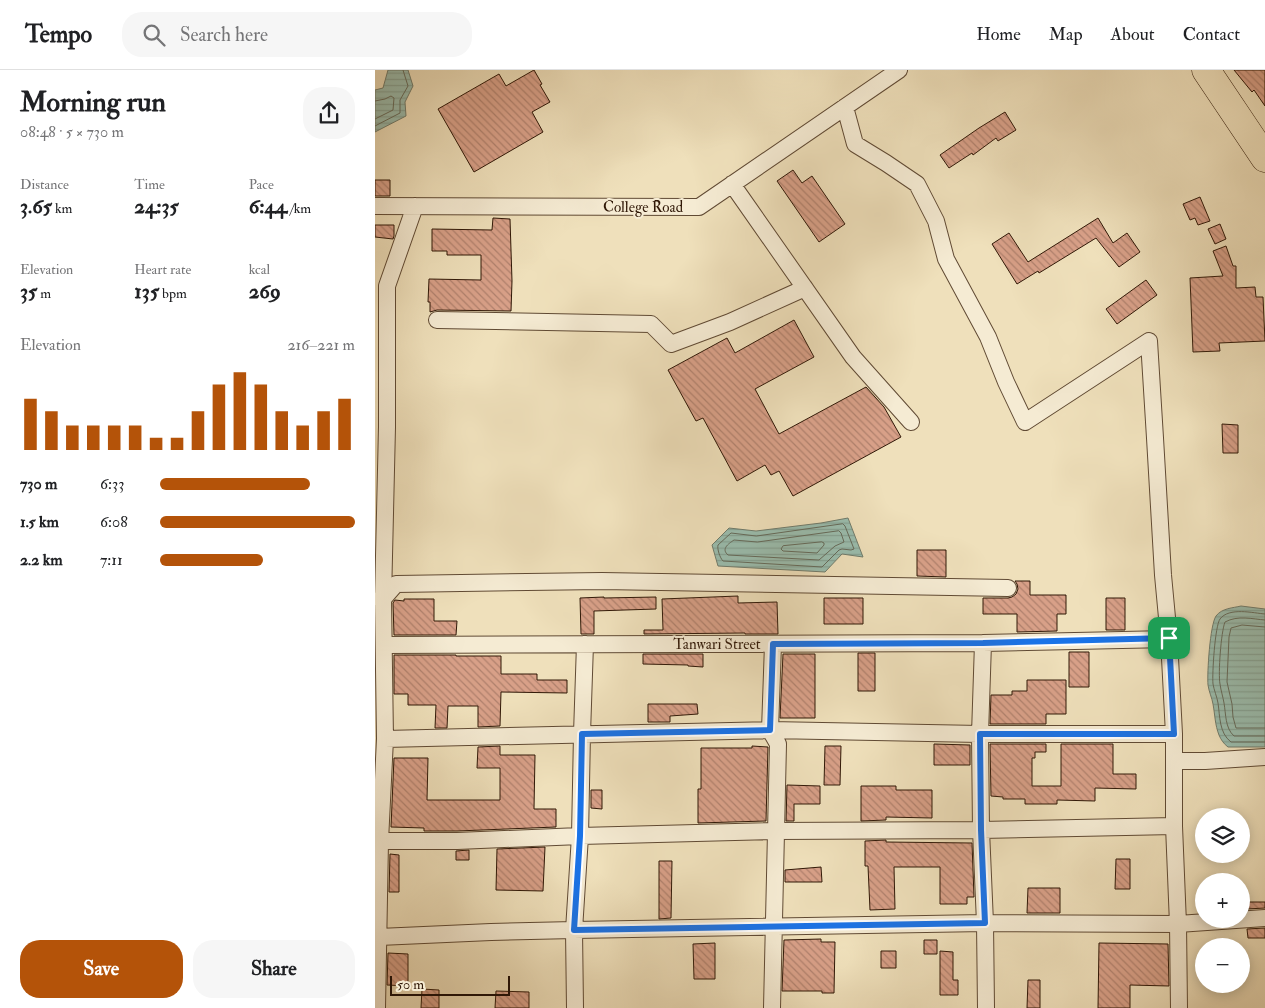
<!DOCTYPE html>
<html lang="en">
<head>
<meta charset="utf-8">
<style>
  :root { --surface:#fff; --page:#f6f6f6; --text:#202124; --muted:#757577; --line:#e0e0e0; --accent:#b45309 }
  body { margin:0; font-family:"IM FELL Double Pica",serif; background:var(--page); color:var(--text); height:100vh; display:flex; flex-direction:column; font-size:19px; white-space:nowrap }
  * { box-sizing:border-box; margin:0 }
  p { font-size:16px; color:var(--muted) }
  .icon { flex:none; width:28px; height:28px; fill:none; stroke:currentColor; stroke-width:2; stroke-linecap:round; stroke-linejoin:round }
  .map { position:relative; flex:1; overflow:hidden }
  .sheet { display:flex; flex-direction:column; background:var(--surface); width:375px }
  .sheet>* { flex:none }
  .fabs { position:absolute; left:820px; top:738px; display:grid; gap:10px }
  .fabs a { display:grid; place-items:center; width:55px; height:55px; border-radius:50%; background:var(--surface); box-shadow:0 2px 12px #0003; font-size:25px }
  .scale { position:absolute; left:15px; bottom:12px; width:120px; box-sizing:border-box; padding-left:5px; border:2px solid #301807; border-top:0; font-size:14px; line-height:18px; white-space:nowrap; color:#301807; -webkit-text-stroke:4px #f5ebd3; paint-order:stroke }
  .pin { position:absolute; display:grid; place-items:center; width:42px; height:42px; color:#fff; margin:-21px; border-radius:10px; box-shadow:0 2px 8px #0006 }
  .round { display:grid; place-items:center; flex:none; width:52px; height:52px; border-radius:20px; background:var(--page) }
  .headline { display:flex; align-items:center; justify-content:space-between; height:85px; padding:0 20px }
  h1 { font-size:28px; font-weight:700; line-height:38px }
  .stats { display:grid; grid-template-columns:repeat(3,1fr); gap:8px; height:85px; padding:5px 20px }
  .stats div { display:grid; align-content:center }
  .stats b { font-size:21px; font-weight:700 }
  .stats small { font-size:14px; font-weight:400 }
  .stats p { font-size:14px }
  .chart { height:140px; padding:10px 20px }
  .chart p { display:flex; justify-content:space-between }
  .chart svg { width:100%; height:90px; margin-top:5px; stroke:var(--accent); stroke-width:6 }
  .primary-button { display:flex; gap:10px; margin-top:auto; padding:10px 20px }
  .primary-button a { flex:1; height:58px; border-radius:20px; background:var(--accent); color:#fff; font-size:20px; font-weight:700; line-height:58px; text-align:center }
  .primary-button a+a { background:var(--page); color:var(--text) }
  ul { padding:0 20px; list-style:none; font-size:16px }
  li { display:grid; grid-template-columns:80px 60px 1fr; align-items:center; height:38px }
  li i { height:12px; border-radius:6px; background:var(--accent) }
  header { display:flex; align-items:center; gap:30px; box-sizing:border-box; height:70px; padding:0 25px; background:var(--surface); border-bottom:1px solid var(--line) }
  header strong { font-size:24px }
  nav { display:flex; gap:28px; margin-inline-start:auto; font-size:18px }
  .search { width:350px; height:45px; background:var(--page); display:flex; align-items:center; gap:12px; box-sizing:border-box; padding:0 18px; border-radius:20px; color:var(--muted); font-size:19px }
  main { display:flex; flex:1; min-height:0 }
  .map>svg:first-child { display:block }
  .water { fill:url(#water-rules); stroke:#707b6b }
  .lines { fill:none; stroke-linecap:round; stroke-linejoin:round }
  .shore { stroke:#656a5a; stroke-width:1 }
  .building { fill:url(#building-back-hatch); stroke:#301807 }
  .street-casing { stroke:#604a34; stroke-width:18 }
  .highway-casing { stroke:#301807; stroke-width:29 }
  .street { stroke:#f5ebd3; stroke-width:16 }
  .highway { stroke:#efe0bb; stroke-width:28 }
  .route-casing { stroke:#fff; stroke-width:10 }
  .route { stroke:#1a73e8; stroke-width:6 }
  .labels { text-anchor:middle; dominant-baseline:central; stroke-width:4; stroke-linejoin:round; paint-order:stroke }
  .street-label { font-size:15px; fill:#301807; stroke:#f5ebd3 }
</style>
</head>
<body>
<header>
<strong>Tempo</strong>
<div class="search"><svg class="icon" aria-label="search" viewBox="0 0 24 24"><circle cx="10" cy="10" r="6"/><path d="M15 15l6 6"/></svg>Search here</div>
<nav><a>Home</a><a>Map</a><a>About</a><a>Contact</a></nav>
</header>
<main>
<section class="sheet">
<div class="headline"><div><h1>Morning run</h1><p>08:48 · 5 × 730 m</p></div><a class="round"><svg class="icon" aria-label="share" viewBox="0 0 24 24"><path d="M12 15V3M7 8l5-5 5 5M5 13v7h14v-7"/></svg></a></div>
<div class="stats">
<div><p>Distance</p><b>3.65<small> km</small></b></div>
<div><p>Time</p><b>24:35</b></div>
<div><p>Pace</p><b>6:44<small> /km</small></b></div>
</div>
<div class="stats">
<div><p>Elevation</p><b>35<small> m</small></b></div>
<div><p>Heart rate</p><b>135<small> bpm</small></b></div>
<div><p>kcal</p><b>269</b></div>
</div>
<div class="chart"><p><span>Elevation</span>216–221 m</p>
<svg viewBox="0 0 160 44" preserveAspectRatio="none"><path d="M5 44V19M15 44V25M25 44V32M35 44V32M45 44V32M55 44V32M65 44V38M75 44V38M85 44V25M95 44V12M105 44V6M115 44V12M125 44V25M135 44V32M145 44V25M155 44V19"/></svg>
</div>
<ul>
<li><b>730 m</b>6:33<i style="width:77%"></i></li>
<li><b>1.5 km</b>6:08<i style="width:100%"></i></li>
<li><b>2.2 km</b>7:11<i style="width:53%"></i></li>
</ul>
<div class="primary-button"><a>Save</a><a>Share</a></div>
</section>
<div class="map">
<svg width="890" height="938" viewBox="0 0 890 938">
  <defs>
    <pattern id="water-rules" width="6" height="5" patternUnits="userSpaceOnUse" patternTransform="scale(1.25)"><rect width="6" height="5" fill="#9abdae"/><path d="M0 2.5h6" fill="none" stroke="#85a294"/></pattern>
    <pattern id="building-back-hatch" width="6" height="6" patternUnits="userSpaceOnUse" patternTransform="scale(1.25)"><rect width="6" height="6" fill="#d8a088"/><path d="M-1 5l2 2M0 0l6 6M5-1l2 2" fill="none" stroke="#b0816d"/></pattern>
  </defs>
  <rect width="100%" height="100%" fill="#efe0bb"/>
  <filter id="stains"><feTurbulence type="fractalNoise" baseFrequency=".004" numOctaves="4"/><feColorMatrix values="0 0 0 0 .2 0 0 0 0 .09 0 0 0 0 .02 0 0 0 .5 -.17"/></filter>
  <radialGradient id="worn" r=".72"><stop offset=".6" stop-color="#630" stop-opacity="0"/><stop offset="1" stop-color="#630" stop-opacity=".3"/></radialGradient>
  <path class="water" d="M 13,0 L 33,0 L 38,16 L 30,32 L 31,46 L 0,62 L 0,20 L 8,18 Z
    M 473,448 L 488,487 L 467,484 L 450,502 L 343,496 L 337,475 L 354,458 L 381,461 L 446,453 Z
    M 866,536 L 890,539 L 890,677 L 853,677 C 849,674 846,670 844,665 C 840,655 840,645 838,634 C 837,628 834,622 833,615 C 832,603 835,555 841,546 C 847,538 858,538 866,536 Z"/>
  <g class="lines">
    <path class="shore" d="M 0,31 L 10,29 L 16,26 L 19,28 L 18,40 L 0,49
      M 0,56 L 25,43 L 25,30 L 33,16 L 28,0
      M 468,454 L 470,456 L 479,479 L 476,480 L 467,479 L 464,480 L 447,497 L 348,491 C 345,488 342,479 343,475 L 356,463 L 381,466 Z
      M 464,461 L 466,463 L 469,472 L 460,476 L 444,490 L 353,485 C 346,479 353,474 359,470 L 382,472 Z
      M 447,472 L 449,473 L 449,475 L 442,483 L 408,481 L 406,479 L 408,476 Z
      M 890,544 C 878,543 854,537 845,549 C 840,556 837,604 838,614 C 839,620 842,627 843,633 C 845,646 844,663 856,672 L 890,672
      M 890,550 C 877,549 863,545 850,552 C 846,562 843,604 845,614 C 846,621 848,627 849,633 C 851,644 850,658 859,666 L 890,666
      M 890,557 L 867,555 L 856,558 L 854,567 L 852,612 L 857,634 L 858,647 L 861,658 L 890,658"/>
  </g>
  <path class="building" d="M 159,0 L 167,14 L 165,15 L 175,32 L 157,42 L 168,62 L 99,102 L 63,39 L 124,4 L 131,16 Z
    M 859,0 L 890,0 L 890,36 L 879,20 L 877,22 Z
    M 630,42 L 641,60 L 623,71 L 621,68 L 598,85 L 597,83 L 574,98 L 565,85 L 604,58 Z
    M 418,100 L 427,113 L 437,106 L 470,154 L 444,172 L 402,111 Z
    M 0,110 L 15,110 L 15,126 L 0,126 Z
    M 825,127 L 835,151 L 823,155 L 820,148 L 815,150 L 808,134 Z
    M 118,148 L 135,149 L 137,211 L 136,241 L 62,240 L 55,242 L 55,232 L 53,232 L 54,209 L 106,210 L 106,185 L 72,185 L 72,181 L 57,181 L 57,159 L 117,160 Z
    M 723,148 L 738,173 L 752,163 L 765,182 L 744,197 L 721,168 L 664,203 L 663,201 L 642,214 L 617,174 L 634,163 L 653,192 Z
    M 845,154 L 851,169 L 840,174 L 833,159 Z
    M 0,155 L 19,155 L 19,166 L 18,169 L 0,167 Z
    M 851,176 L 858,196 L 861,196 L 861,218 L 880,217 L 881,227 L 888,227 L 890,271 L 844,273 L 845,281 L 818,282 L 815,208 L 848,206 L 838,181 Z
    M 771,210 L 782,225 L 742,254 L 731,239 Z
    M 419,250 L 439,287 L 380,319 L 404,364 L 491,317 L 509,337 L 526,367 L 418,426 L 404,401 L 396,405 L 390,395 L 362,411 L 328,348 L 321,351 L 293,300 L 352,268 L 360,283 Z
    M 847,354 L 863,355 L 863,383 L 848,383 Z
    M 542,480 L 571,480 L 571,507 L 542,506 Z
    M 640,511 L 655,511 L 655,525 L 691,525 L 691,544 L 682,544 L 682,561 L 642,562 L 642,544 L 608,544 L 608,528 L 633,528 L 637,527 L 641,524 L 643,519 L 642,514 Z
    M 363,526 L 363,533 L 402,532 L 403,564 L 370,564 L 370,563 L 269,564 L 269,560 L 288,560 L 287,529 Z
    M 229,527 L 229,528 L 281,527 L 281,539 L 219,541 L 219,564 L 206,564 L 205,528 Z
    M 449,528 L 488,528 L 488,554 L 449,554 Z
    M 731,528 L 750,528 L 750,560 L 731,560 Z
    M 29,529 L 59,529 L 59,551 L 82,551 L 81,565 L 19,565 L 18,533 L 20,530 L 29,531 Z
    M 694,582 L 714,582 L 714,617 L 694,617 Z
    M 483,583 L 500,583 L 500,621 L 483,621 Z
    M 268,584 L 328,584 L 328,597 L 313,596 L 313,595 L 268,594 Z
    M 408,584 L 440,584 L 440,648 L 405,648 Z
    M 19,585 L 81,585 L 81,586 L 126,586 L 126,604 L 162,604 L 162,610 L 192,610 L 192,623 L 126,622 L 125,656 L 103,657 L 103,636 L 73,636 L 72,658 L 60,658 L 61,635 L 33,635 L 33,624 L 19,624 Z
    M 652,610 L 691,610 L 691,644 L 671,644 L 671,654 L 615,654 L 616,625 L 637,625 L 637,621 L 652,621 Z
    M 273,634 L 322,634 L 323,644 L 295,646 L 295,652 L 273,652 Z
    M 559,674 L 595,675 L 595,695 L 559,695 Z
    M 615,674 L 671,674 L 671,682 L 660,682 L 660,688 L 657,688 L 657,716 L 686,716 L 686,674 L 738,674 L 738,704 L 761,704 L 761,719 L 720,718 L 720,731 L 682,730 L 682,734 L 650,734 L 650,729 L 628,729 L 628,727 L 616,726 Z
    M 125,676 L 125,685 L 160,685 L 159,739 L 181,739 L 181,757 L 82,761 L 49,761 L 49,758 L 16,757 L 19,688 L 53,688 L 52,730 L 125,730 L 125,698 L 102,698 L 103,677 Z
    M 377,676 L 393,677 L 391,751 L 323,753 L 323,719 L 326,719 L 326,678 L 377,678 Z
    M 450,676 L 466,676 L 465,715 L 449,715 Z
    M 412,715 L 445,716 L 445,734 L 419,734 L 419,751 L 411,751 Z
    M 486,716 L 521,716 L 521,720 L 557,720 L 557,748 L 511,747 L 511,750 L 486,751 Z
    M 216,720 L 227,720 L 227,739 L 216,738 Z
    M 511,770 L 511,772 L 597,773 L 599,827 L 592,827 L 592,834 L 565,834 L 565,797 L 519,797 L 520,839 L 495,840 L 493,796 L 490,796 L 490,771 Z
    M 170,777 L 168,821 L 121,820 L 122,779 Z
    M 94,780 L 94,790 L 81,790 L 81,781 Z
    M 15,784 L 24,785 L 24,822 L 14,822 Z
    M 741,789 L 755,789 L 755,819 L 740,819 Z
    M 284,791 L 297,791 L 296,848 L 284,849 Z
    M 446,797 L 447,812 L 410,812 L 410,800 Z
    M 653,818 L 685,818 L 685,843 L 652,843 Z
    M 872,832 L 890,832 L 890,838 L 872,839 Z
    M 890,858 L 890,868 L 873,868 L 872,859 Z
    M 446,869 L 446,872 L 460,872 L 459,923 L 447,923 L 447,921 L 407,921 L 409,870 Z
    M 549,870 L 562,870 L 562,884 L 549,884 Z
    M 340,873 L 340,909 L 319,909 L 318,874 Z
    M 724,873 L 793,874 L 794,916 L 755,915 L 755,938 L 723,938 Z
    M 506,881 L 521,881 L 521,898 L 506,898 Z
    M 565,881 L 578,882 L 578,910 L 583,910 L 583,925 L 565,925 Z
    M 13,883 L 33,884 L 33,916 L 12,915 Z
    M 653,910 L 665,910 L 665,938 L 652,938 Z
    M 47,919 L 64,920 L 64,938 L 46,938 Z
    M 121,921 L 154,922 L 154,938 L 120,938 Z"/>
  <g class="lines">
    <g class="street-casing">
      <path id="street" d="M 470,37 L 480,74 L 511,93 L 542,114 L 561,151 L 571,189 L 613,267 L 631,312 L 650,352 L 774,271 L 780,368 L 788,505 L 794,569 L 799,664 L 799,756 L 803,854 L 804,938
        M 357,114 L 478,287 L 536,352
        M 0,136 L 324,137 L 524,0
        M 62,250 L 276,254 L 296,274 L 355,252 L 430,218
        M 5,529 L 8,529 L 21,514 L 227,511 L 633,518
        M 608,573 L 605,664 L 606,760 L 610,853 L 611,938
        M 9,575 L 608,573 L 794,569
        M 10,669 L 395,660 L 605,664 L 799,664
        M 799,691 L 830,691 L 890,687
        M 0,771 L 82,771 L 205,766 L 401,761 L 606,760 L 799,756
        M 4,867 L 116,862 L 199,860 L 610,853 L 803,854 L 890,848
        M 2,938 L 5,771 L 10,669 L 8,529 L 12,357 L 12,216 L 40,136
        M 200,938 L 199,860 L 205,766 L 207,664 L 210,574
        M 397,938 L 403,674 L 395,660 L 398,574"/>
    </g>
    <g class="highway-casing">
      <path id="highway" d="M 831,0 L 890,88"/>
    </g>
    <use href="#street" class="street"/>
    <use href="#highway" class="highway"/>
  </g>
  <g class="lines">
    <g class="route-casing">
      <path id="route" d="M 794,568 L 799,664 L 605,664 L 606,760 L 610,853 L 199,860 L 205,766 L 207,664 L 395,660 L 398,574 L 608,573 Z"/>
    </g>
    <use href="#route" class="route"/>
  </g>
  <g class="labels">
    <g class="street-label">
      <text x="268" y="137">College Road</text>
      <text x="342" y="574">Tanwari Street</text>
    </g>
  </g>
  <rect width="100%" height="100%" filter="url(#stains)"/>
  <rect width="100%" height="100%" fill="url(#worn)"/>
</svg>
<div class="fabs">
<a><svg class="icon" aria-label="layers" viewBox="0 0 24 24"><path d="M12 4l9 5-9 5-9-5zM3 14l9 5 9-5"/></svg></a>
<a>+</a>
<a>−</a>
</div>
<div class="scale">50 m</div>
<div class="pin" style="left:794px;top:568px;background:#1e9e55"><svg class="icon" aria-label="arrive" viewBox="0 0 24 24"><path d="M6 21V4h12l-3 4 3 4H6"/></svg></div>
</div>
</main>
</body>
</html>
